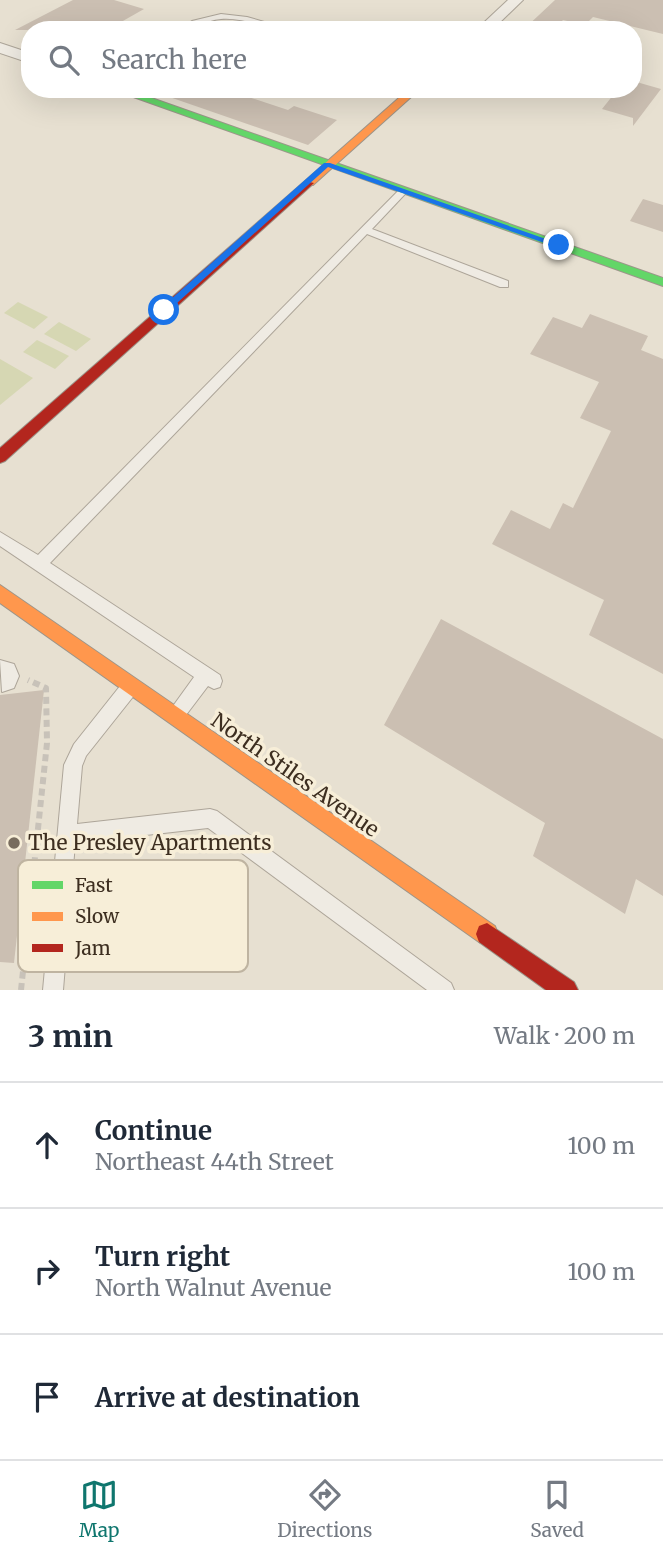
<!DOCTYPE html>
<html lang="en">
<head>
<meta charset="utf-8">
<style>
  :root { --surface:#fff; --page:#f2f2f3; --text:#1f2937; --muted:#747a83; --line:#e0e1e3; --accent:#0f766e }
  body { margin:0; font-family:Merriweather,serif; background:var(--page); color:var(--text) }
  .stop { position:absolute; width:21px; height:21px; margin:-16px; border:5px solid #1a73e8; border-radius:50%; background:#fff }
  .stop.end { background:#1a73e8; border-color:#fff; box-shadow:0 2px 7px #0008 }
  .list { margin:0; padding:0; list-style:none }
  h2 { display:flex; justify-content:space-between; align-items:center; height:91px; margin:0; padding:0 28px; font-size:30px }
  h2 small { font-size:23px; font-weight:400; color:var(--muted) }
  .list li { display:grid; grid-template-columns:46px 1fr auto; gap:21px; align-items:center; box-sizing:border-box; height:126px; padding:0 28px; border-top:2px solid var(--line) }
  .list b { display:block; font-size:26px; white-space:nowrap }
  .list p { margin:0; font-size:23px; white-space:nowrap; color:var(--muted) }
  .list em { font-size:23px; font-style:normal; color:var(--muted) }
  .icon { flex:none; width:38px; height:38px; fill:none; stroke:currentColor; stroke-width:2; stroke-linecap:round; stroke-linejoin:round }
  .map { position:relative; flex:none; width:663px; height:990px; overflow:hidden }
  .search { position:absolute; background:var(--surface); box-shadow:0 7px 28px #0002; left:21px; right:21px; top:21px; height:77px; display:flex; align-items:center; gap:18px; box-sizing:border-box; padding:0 24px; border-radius:28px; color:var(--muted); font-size:26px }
  .sheet { height:469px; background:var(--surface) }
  nav { display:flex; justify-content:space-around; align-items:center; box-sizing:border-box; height:98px; border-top:2px solid var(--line); background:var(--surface); font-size:19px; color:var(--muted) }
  nav a { display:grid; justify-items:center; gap:4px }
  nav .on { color:var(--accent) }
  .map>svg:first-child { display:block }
  .green { fill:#d6d7b3 }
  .building { fill:#cbbfb2 }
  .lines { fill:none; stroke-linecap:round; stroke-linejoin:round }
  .lane-casing { stroke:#ada599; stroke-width:2 }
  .street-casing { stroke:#ada599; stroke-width:2 }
  .fast-casing { stroke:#9c958a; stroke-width:2 }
  .slow-casing { stroke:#9c958a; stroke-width:2 }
  .jam-casing { stroke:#9c958a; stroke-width:2 }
  .path { stroke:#c8c2b9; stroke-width:6; stroke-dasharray:7 4.5; stroke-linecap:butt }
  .lane { fill:#efebe3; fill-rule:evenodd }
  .street { fill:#efebe3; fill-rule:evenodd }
  .fast { fill:#63d668; fill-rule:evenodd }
  .slow { fill:#ff974d; fill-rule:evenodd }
  .jam { fill:#b3261e; fill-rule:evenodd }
  .route { fill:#1a73e8 }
  .poi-dot { fill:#786c5e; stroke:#f7eed8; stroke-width:2.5 }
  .labels { text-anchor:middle; stroke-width:7; stroke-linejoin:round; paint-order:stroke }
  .near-street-label { font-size:21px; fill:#3d2e20; stroke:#f7eed8 }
  .near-poi-label { font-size:21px; fill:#3d2e20; stroke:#f7eed8; text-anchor:start }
  .key { fill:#f7eed8; stroke:#bfb4a1; stroke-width:2 }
  .key-label { font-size:19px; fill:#3d2e20 }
</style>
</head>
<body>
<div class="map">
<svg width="663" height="990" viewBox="0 0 663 990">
  <rect width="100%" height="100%" fill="#e7e0d1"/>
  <!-- green -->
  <g class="green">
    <polygon points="18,302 48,317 34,329 4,313"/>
    <polygon points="59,322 91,339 76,351 44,334"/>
    <polygon points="37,340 69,356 55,369 23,352"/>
    <polygon points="0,359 33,378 0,405"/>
  </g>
  <!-- building -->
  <g class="building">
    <polygon points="73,0 114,0 144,9 107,30 15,30"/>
    <polygon points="555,0 663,0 663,34 593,17 585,25 563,20 553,30 523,30"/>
    <polygon points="633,81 661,89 633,126 633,118 602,109 618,89 633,89"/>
    <polygon points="155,89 224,89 288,110 294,106 337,120 308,145 155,92"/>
    <polygon points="643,199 663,205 663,232 630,221"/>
    <polygon points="590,314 648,336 641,350 663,359 663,674 589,635 604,600 492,544 511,510 550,529 563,503 573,508 611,431 580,418 599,382 530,354 553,317 582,328"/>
    <polygon points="441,619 663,739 663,896 636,879 625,914 533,856 545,823 384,725"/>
    <polygon points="44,690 14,963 0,962 0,695"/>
  </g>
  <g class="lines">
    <defs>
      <g id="lane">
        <path d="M221 14 247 17 292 30C267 30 245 17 221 19 205 20 193 30 178 30L192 21Z"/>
        <polygon points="489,22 515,28 516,30 502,30 486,26 485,24"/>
        <polygon points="403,188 406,189 406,193 372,229 508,281 508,287 500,287 367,234 50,563 220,675 222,681 220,687 214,689 208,686 183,719 177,722 171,719 168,713 194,677 0,546 0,532 38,555 400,189"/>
        <polygon points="130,679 136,681 138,687 136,693 86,756 82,766 77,824 210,809 217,811 451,983 454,990 427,990 208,828 75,843 63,990 43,990 64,765 74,744 124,681"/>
      </g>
      <g id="street">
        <polygon points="508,0 523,0 492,30 476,30"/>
        <polygon points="0,43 30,53 30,63 0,53"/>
        <polygon points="0,660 14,664 19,676 14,688 2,692"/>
      </g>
      <polygon id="fast" points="111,89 126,89 663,278 663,286"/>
      <g id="slow">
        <polygon points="409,89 420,89 313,185 305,185 305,181"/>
        <polygon points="0,585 495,926 498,934 495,942 487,945 479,942 0,603"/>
      </g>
      <g id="jam">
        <polygon points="305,181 314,183 5,461 0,463 0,448"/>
        <polygon points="487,923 574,982 578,990 546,990 479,942 476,934 479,926"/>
      </g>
    </defs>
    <!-- lane casing -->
    <use href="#lane" class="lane-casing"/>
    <!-- street casing -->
    <use href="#street" class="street-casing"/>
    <!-- fast casing -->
    <use href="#fast" class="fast-casing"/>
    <!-- slow casing -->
    <use href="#slow" class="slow-casing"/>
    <!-- jam casing -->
    <use href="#jam" class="jam-casing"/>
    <!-- path -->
    <polyline class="path" points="21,990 47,743 46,688 28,680"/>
    <!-- lane -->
    <use href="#lane" class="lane"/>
    <!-- street -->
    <use href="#street" class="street"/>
    <!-- fast -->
    <use href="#fast" class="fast"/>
    <!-- slow -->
    <use href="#slow" class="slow"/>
    <!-- jam -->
    <use href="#jam" class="jam"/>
  </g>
  <!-- route -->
  <polygon class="route" points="324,163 330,163 563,245 556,247 328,167 167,312 161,312 161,308"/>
  <!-- markers -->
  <circle class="poi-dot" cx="14" cy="843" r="7"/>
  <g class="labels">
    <!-- near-street labels -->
    <g class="near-street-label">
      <text transform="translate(295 775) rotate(35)" y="7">North Stiles Avenue</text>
    </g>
    <!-- near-poi labels -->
    <g class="near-poi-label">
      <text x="28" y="850">The Presley Apartments</text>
    </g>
  </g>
  <!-- legend -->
  <rect x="18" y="860" width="230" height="112" rx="10" class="key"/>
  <rect x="32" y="881" width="31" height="8" fill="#63d668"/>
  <rect x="32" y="912" width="31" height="9" fill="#ff974d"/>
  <rect x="32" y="944" width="31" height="8" fill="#b3261e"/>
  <g class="key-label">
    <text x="75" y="892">Fast</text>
    <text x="75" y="923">Slow</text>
    <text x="75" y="955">Jam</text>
  </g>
</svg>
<div class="stop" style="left:164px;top:310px"></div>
<div class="stop end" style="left:559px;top:245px"></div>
<div class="search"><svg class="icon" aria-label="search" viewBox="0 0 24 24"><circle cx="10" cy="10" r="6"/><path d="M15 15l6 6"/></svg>Search here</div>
</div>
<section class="sheet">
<h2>3 min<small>Walk · 200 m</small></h2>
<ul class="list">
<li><svg class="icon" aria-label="ahead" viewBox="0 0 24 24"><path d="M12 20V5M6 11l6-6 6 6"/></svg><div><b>Continue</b><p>Northeast 44th Street</p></div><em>100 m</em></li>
<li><svg class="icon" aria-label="right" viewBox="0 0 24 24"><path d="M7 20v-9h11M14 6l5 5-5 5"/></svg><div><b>Turn right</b><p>North Walnut Avenue</p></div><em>100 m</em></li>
<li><svg class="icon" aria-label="arrive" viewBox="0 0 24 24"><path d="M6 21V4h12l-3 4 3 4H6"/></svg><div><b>Arrive at destination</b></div></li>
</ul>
</section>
<nav>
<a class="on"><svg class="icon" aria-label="map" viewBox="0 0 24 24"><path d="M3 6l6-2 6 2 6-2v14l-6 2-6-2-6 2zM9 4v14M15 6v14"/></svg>Map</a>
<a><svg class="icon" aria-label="directions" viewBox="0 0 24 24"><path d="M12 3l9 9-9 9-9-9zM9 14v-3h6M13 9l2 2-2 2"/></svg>Directions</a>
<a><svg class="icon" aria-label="saved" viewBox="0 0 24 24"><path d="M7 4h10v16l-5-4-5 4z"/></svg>Saved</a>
</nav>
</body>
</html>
